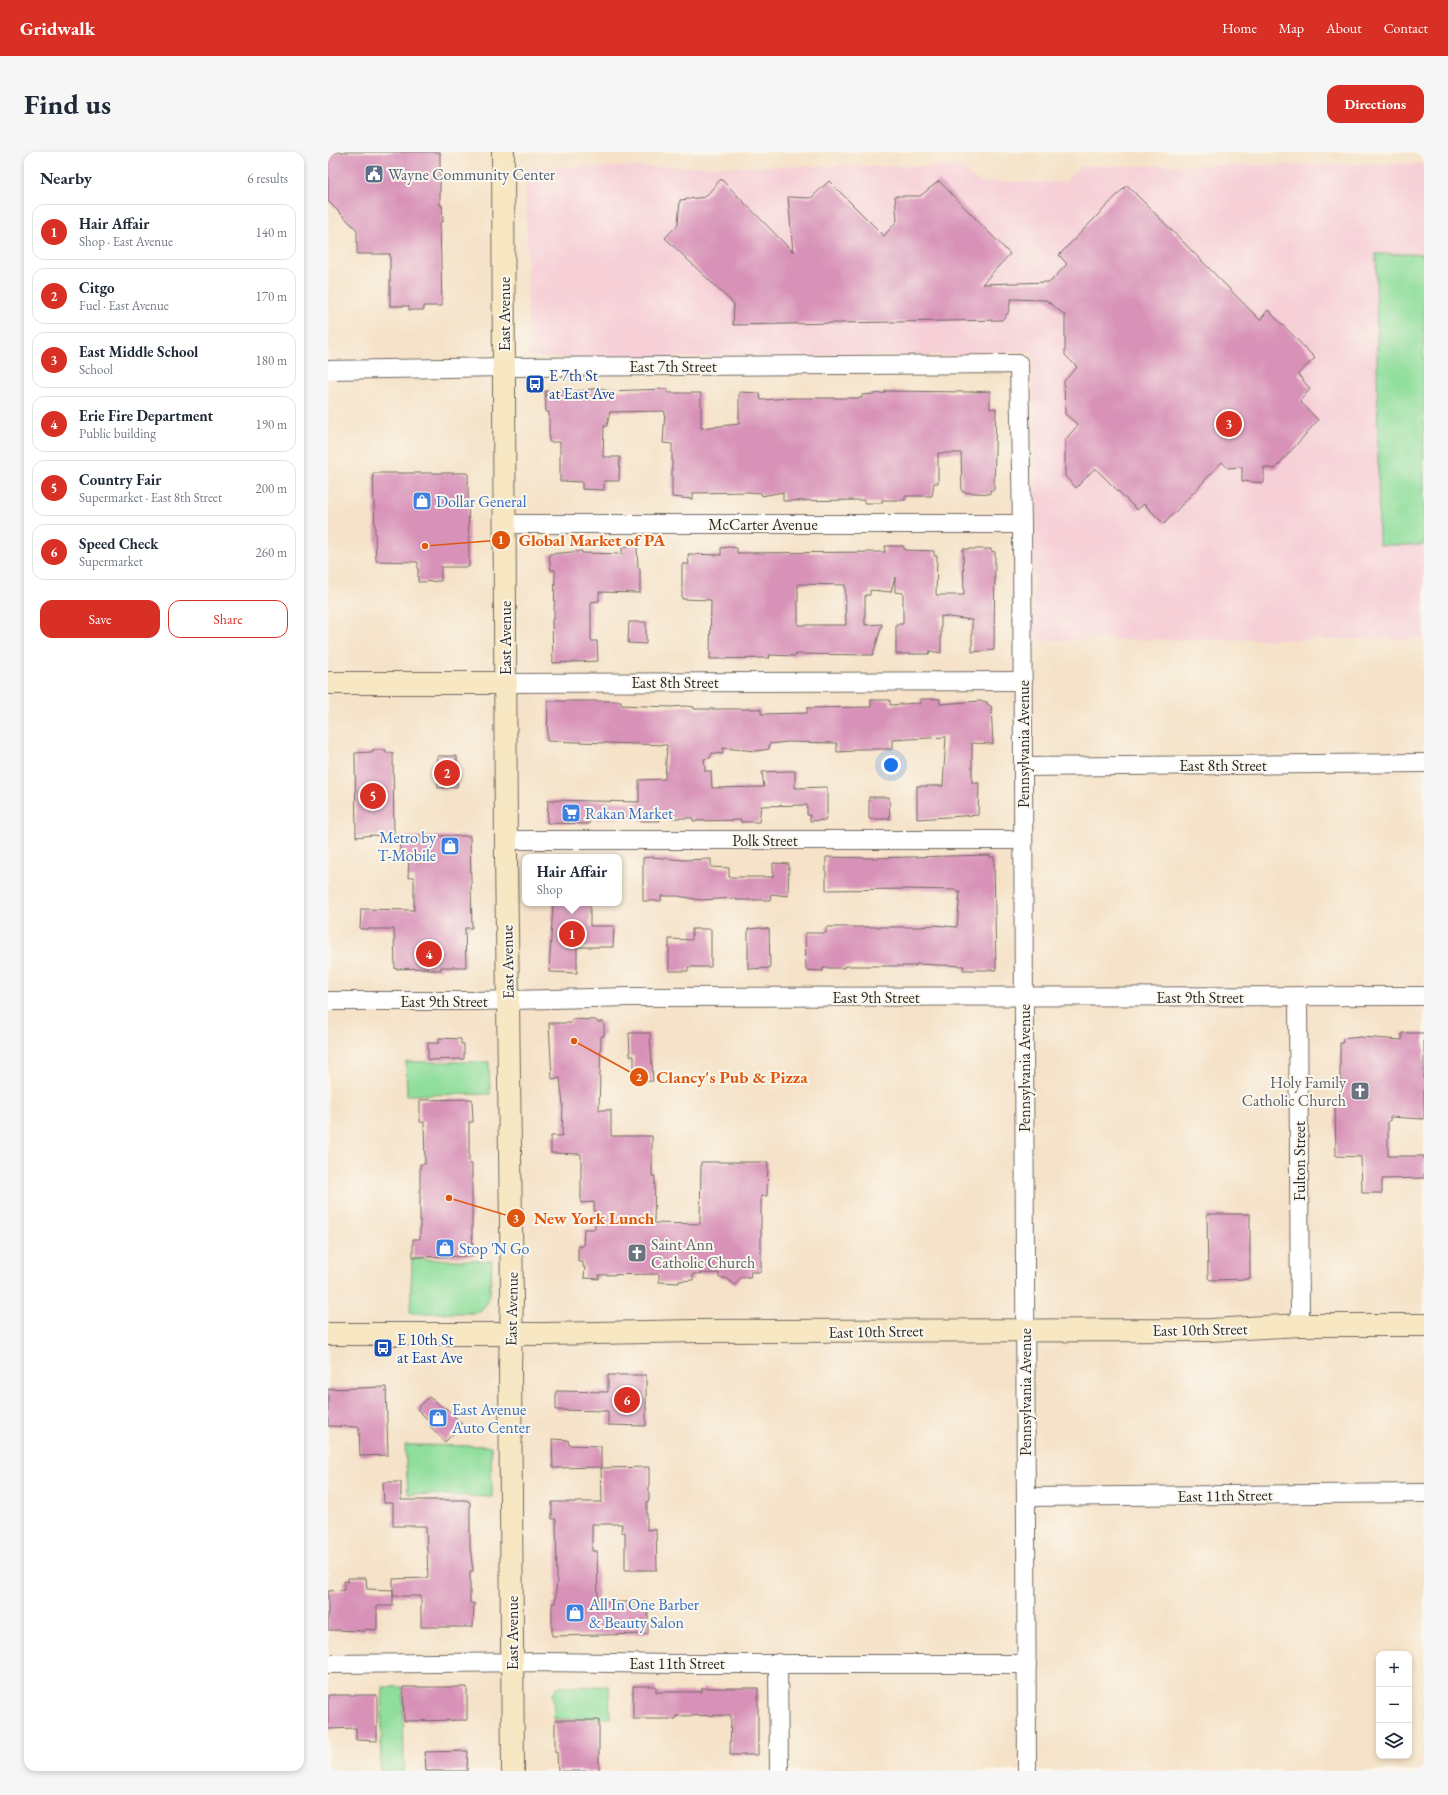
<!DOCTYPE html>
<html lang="en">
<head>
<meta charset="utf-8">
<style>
  :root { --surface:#fff; --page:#f6f6f7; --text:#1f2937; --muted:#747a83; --line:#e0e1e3; --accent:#d93025 }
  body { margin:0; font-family:"EB Garamond",serif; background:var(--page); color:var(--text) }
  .controls { position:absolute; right:12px; bottom:12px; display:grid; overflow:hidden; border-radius:8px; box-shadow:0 2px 6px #0003 }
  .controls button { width:36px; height:36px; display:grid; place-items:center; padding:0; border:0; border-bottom:1px solid var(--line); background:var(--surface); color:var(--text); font:20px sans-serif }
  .you { position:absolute; left:563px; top:613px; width:14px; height:14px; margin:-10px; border:3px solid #fff; border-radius:50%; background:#1a73e8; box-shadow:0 0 0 6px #1a73e833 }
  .badge { display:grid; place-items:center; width:26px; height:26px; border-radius:50%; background:var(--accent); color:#fff; font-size:13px; font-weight:700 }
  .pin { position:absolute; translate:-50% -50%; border:2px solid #fff; box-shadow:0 1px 4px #0006 }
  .popup { position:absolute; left:194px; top:702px; width:100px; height:52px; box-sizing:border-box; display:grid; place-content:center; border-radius:8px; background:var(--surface); filter:drop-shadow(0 1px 3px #0005); font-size:13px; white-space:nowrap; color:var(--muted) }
  .popup b { font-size:15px; color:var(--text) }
  .popup::after { content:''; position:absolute; left:50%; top:100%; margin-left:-8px; border:8px solid transparent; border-top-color:var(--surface) }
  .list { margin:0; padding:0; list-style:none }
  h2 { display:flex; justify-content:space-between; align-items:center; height:52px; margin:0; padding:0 16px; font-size:17px }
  h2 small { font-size:13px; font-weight:400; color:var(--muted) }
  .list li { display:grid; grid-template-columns:26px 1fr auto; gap:12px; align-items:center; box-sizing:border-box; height:56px; margin:0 8px 8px; padding:0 8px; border:1px solid var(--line); border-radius:12px }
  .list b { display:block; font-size:15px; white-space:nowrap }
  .list p { margin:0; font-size:13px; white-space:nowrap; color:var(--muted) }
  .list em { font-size:13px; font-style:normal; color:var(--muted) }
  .actions { display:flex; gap:8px; padding:12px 16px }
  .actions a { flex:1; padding:9px 0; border:1px solid var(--accent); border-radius:12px; text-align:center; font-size:14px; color:var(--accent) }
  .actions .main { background:var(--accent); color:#fff }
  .icon { flex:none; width:22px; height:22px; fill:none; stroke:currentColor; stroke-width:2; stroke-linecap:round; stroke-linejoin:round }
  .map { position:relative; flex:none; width:1096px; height:1619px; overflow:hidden; border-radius:12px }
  header { display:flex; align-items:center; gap:24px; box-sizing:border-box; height:56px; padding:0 20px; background:var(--accent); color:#fff }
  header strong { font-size:19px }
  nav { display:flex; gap:22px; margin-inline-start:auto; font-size:14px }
  .intro { display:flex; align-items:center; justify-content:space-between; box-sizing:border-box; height:96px; padding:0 24px }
  h1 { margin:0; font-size:28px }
  .button { padding:10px 18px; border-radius:12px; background:var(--accent); color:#fff; font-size:14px; font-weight:700 }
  main { display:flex; gap:24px; padding:0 24px }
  aside { flex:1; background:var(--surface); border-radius:12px; box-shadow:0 2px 6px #0003 }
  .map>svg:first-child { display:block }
  .built { fill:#f6cfd7 }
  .green { fill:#90de9c; stroke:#5e8464 }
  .building { fill:#d892b8; fill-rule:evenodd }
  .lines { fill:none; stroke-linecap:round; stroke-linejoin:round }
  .street-casing { stroke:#726b62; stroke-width:20 }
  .secondary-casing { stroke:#726b62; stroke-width:24 }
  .street { stroke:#fff; stroke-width:18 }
  .secondary { stroke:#f7e8c3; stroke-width:22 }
  .labels { text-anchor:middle; stroke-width:4; stroke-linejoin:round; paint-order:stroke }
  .service-label { font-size:16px; fill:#4e5e75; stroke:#fbf7ec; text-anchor:start }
  .street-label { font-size:16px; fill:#2b2b2b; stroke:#fbf7ec }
  .transit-label { font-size:16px; fill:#164399; stroke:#fbf7ec; text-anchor:start }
  .shop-label { font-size:16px; fill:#366cbe; stroke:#fbf7ec; text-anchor:start }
  .worship-label { font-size:16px; fill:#5b616d; stroke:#fbf7ec; text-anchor:end }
  .leader { fill:none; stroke:#df570e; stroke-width:1.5 }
  .callout-dot { fill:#df570e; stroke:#fbf7ec; stroke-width:1.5 }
  .mark-label { font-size:12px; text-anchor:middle; font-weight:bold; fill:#fff }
  .callout-label { font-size:17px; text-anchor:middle; font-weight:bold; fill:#df570e; stroke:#fbf7ec; stroke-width:4; stroke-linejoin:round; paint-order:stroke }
</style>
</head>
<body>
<header>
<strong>Gridwalk</strong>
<nav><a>Home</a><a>Map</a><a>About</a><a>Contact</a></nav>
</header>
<div class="intro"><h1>Find us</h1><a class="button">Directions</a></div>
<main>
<aside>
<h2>Nearby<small>6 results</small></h2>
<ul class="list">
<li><span class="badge">1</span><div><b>Hair Affair</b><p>Shop · East Avenue</p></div><em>140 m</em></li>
<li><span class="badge">2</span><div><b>Citgo</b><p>Fuel · East Avenue</p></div><em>170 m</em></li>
<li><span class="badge">3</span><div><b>East Middle School</b><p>School</p></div><em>180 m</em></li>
<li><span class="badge">4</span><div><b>Erie Fire Department</b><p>Public building</p></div><em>190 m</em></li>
<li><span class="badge">5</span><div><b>Country Fair</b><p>Supermarket · East 8th Street</p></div><em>200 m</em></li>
<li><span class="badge">6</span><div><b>Speed Check</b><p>Supermarket</p></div><em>260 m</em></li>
</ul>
<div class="actions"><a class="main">Save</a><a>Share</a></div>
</aside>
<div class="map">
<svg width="1096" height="1619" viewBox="0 0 1096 1619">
  <rect width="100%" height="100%" fill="#fbf7ec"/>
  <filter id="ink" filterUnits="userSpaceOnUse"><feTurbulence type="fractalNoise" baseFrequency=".025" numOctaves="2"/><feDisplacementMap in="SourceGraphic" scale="8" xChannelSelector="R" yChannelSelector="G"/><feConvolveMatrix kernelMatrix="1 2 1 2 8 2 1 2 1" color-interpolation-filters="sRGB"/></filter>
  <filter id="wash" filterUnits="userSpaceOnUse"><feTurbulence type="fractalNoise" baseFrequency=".012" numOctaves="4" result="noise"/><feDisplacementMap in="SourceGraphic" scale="16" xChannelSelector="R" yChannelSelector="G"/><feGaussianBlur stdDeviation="0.9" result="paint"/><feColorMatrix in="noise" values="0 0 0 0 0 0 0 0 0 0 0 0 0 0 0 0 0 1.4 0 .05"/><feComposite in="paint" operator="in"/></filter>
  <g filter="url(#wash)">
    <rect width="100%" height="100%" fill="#f5e2c8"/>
    <!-- built -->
    <polygon class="built" points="1096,12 1096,487 705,488 707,338 704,200 682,199 675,203 240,206 204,205 200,202 198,28 201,17 210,15 626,14 632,14 650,30 737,30 753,14"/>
    <!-- green -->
    <g class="green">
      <polygon points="1048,102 1096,102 1096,393 1051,393"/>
      <polygon points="78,910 161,910 162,942 79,943"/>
      <polygon points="84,1107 164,1109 162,1142 159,1151 153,1158 147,1161 82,1161"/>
      <polygon points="77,1293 163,1294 164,1345 80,1342"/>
      <polygon points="281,1534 282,1566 226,1567 225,1541 229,1535"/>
      <polygon points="55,1535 75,1535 76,1619 52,1619"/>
    </g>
    <g id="blocks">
      <!-- building -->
      <g class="building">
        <polygon points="0,0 112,0 112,53 114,53 115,70 112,70 114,154 96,154 96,158 81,158 81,154 62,154 62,102 29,102 29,78 0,49"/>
        <polygon points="393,27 465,100 460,45 483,46 501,29 556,84 569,69 567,44 592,44 611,29 682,102 654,132 722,130 739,112 731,103 799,33 932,168 940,158 987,206 970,222 982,237 972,249 990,268 947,317 936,315 936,331 914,329 914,315 900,316 894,310 836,372 816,352 809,358 767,316 748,336 737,324 737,288 750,273 737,262 736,229 749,215 737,203 737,163 718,148 683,147 680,161 674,168 405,173 406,152 337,86 350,72 352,48 377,45"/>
        <polygon points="270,236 277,237 277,239 340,237 340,241 373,241 373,276 411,272 411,240 432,241 433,248 463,246 534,246 534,243 557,241 557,239 642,240 662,239 662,257 668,256 666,338 662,338 662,342 634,340 633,301 610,301 610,331 606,331 604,344 577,344 577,348 554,348 554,351 536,351 536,348 455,349 455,340 434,344 433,341 419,340 365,341 365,347 344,345 344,292 335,291 337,259 282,260 279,274 276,274 275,305 292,305 291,329 276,329 276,338 254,337 254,330 232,329 232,290 221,290 221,260 218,260 217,239 251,239"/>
        <polygon points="45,321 140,321 141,415 113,415 113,429 90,430 90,410 48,409"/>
        <polygon points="302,394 309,395 310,416 312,416 312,441 271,440 271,449 263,450 263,489 269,489 270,509 225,511 224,467 226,467 227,418 223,418 221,402 254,399 254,401 294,402 294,395"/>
        <path d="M557 394H575L577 398 606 399V404H609L608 443H636L635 397H663V399L667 400 666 498 644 500V468L613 464V501L602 499 601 502H568V472H575V441L567 440V425L563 440 542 438V443H537V473L554 472 545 503 468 502V504L441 503 442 506 382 507 383 448 354 447V412H361L360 402 393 403V396L401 395 409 396V401L557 400ZM470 432 517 433 518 473H470Z"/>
        <polygon points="301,470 318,470 318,492 300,491"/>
        <polygon points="592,547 612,547 612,552 652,549 659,550 660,553 663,554 665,592 644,591 644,631 651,631 650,663 589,667 589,634 615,634 618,585 564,588 564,597 526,597 526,599 509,600 509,591 459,590 441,592 441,597 428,599 395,596 395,602 384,601 382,606 376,607 377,619 383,619 384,636 436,635 434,620 458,619 467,619 467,636 499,635 499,663 497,668 482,669 482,663 479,663 479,653 433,654 431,670 413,670 413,668 365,669 365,666 332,666 332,669 312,669 312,665 261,668 261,672 219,671 220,648 311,650 311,628 337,627 339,593 219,589 220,549 293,549 293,553 343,555 358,554 366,555 366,557 433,557 433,562 479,561 479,556 543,555 543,548 562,548 562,553 588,551 592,552"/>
        <polygon points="44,598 58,598 58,601 65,601 66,686 45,683 28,685 27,601 44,600"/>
        <polygon points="109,604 129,604 129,635 110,636"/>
        <polygon points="541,645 561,645 562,667 541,667"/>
        <polygon points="102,684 142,684 144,776 137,776 138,815 113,815 113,818 100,818 100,816 67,817 66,777 32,777 33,757 86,758 86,725 80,726 81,706 72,706 72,685"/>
        <polygon points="662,703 662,705 666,705 668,818 635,818 636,814 588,812 588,814 516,814 516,816 495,816 495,819 478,818 477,781 498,781 498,775 593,775 605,773 629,775 632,740 629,740 629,738 578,737 498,738 498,705 544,706"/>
        <polygon points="324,705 355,708 383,707 383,715 401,716 401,725 445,725 445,711 461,712 460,744 443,742 442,748 408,748 408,746 373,748 350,744 333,744 333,749 315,749 315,706"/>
        <polygon points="225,751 262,751 262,774 286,774 285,795 249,795 249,821 221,820"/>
        <polygon points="431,776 441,777 442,816 420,817 420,777"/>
        <polygon points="364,777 383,777 383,815 360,815 360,819 341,819 341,787 364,788"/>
        <polygon points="244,867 268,868 269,870 276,870 276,884 273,884 271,958 283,958 283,984 324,984 324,1024 327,1024 326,1071 372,1072 373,1010 440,1010 439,1044 433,1044 433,1120 422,1120 423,1125 413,1125 407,1133 398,1126 391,1126 391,1121 365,1122 365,1128 351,1129 351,1131 331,1130 331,1122 271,1123 271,1127 256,1126 257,1115 255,1115 255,1110 250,1110 250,1094 255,1094 256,1077 267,1077 266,1050 253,1051 253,1002 223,1001 223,984 234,984 235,953 232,926 224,927 221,871 243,871"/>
        <polygon points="301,881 322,881 325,929 306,930 306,904 302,904"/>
        <polygon points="1074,881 1096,881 1096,967 1062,965 1062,969 1060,969 1060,1004 1096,1004 1096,1026 1054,1027 1054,1041 1034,1041 1033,1005 1008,1004 1007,953 1012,953 1012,891 1015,891 1014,887 1032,885 1074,888"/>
        <polygon points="111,886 133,887 133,892 136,892 136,907 100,908 100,891 111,891"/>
        <polygon points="144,947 145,970 141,970 141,1012 144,1012 144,1084 146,1104 85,1105 85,1087 92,1087 92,1012 97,1012 96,970 92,970 92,948"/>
        <polygon points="879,1062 922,1062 922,1126 920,1126 920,1127 882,1128 880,1126"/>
        <polygon points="280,1223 318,1223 318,1274 280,1273 280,1259 228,1258 228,1239 280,1240"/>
        <polygon points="58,1235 60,1303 32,1304 31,1275 0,1274 0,1237"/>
        <polygon points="101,1245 117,1257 118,1256 134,1272 117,1290 102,1274 104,1272 89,1257"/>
        <polygon points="224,1287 240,1288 241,1293 273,1294 273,1315 225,1316"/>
        <polygon points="321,1315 321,1349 319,1349 319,1378 328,1377 329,1418 297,1418 297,1380 293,1380 294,1372 264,1372 264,1399 269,1399 270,1450 320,1450 320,1482 224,1484 224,1451 227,1451 229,1428 228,1367 224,1367 224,1350 274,1350 273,1316"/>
        <polygon points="55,1330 73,1330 73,1348 137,1348 142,1350 142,1395 145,1419 142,1419 142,1451 146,1451 145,1475 93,1475 93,1444 65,1444 65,1427 100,1426 98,1374 65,1374 65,1351 56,1351"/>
        <polygon points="20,1426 38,1426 39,1437 65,1438 65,1454 49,1454 49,1478 37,1477 37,1479 0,1478 0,1439 16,1438 16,1429 20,1430"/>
        <polygon points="305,1534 328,1534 328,1540 374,1540 374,1536 430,1536 430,1603 402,1603 403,1563 348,1564 348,1567 305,1567"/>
        <polygon points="75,1535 139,1535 139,1568 76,1569"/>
        <polygon points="0,1543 49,1543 49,1589 28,1588 28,1576 0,1577"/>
        <polygon points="227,1568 271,1568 271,1619 230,1619 229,1600 227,1600"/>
        <polygon points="140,1599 139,1619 98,1619 97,1600"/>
      </g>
    </g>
  </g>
  <g filter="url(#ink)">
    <use href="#blocks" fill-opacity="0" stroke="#726b62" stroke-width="1"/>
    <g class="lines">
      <defs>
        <g id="street">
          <polyline points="0,218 176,215 691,212 694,372 699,1619"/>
          <polyline points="176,372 694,372"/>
          <polyline points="178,531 695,529"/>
          <polyline points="695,615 1096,611"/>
          <polyline points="178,688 695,688"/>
          <polyline points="970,844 972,1173"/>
          <polyline points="0,849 147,849 301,845 1096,844"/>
          <polyline points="698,1345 1096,1341"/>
          <polyline points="450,1511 451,1619"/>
          <polyline points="0,1512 219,1510 345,1512 699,1512"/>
        </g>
        <g id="secondary">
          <polyline points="175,0 178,705 184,1146 182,1215 185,1619"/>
          <polyline points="0,531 178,531"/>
          <polyline points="0,1182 218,1182 368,1179 883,1178 972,1173 1096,1173"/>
        </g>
      </defs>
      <!-- street casing -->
      <use href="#street" class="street-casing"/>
      <!-- secondary casing -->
      <use href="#secondary" class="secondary-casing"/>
      <!-- street -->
      <use href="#street" class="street"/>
      <!-- secondary -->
      <use href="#secondary" class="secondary"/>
    </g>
  </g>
  <!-- icons -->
  <defs>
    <symbol id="civic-square" viewBox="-11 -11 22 22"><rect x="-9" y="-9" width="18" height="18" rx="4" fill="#5c6f8a" stroke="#fbf7ec"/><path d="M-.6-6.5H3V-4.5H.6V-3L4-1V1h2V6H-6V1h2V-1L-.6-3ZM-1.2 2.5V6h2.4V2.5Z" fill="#fff"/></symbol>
    <symbol id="bus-square" viewBox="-11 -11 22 22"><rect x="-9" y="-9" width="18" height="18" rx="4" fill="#1a4fb4" stroke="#fbf7ec"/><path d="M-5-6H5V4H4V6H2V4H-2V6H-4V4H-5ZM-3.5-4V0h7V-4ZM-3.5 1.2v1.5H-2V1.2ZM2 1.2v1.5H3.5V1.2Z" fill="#fff"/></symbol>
    <symbol id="shop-square" viewBox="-11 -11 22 22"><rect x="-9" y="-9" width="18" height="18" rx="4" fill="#3f7fe0" stroke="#fbf7ec"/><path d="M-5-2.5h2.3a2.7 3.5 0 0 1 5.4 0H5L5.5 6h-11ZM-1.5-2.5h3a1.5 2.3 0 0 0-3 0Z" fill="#fff"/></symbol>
    <symbol id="supermarket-square" viewBox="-11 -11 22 22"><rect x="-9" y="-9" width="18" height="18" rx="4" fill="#3f7fe0" stroke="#fbf7ec"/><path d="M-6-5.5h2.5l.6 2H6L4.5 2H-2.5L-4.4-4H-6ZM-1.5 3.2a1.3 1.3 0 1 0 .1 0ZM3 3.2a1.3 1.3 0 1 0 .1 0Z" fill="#fff"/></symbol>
    <symbol id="church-square" viewBox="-11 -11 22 22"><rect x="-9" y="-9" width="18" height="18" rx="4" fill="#6b7280" stroke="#fbf7ec"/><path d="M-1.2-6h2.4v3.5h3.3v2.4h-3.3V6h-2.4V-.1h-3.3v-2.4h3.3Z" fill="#fff"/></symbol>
  </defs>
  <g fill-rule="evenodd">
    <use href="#civic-square" x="35" y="11" width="22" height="22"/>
    <use href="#bus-square" x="196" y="221" width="22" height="22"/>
    <use href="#shop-square" x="83" y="338" width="22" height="22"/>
    <use href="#supermarket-square" x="232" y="650" width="22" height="22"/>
    <use href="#shop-square" x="111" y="683" width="22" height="22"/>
    <use href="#church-square" x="1021" y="928" width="22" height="22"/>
    <use href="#shop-square" x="106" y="1085" width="22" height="22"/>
    <use href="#church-square" x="298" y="1090" width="22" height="22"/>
    <use href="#bus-square" x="44" y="1185" width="22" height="22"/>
    <use href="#shop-square" x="99" y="1255" width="22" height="22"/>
    <use href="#shop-square" x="236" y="1450" width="22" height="22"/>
  </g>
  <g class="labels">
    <!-- service labels -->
    <g class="service-label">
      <text x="60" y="28">Wayne Community Center</text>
    </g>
    <!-- street labels -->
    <g class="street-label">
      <text transform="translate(176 162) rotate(-90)" y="6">East Avenue</text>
      <text x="345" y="220">East 7th Street</text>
      <text x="435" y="378">McCarter Avenue</text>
      <text transform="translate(177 486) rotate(-90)" y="6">East Avenue</text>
      <text x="347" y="536">East 8th Street</text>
      <text transform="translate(695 592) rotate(-90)" y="6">Pennsylvania Avenue</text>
      <text x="895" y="619">East 8th Street</text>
      <text x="437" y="694">Polk Street</text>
      <text transform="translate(179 810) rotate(-91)" y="6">East Avenue</text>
      <text x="548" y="851">East 9th Street</text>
      <text x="872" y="851">East 9th Street</text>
      <text x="116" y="855">East 9th Street</text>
      <text transform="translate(696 916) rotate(-90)" y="6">Pennsylvania Avenue</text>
      <text transform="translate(971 1009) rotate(-90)" y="6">Fulton Street</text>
      <text transform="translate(183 1157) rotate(-89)" y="6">East Avenue</text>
      <text transform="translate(872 1177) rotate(-1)" y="6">East 10th Street</text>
      <text transform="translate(548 1179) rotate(-1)" y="6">East 10th Street</text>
      <text transform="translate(697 1240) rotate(-90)" y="6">Pennsylvania Avenue</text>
      <text transform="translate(897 1343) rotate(-1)" y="6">East 11th Street</text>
      <text transform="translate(184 1481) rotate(-90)" y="6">East Avenue</text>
      <text x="349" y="1517">East 11th Street</text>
    </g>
    <!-- transit labels -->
    <g class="transit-label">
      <text x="221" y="229">E 7th St<tspan x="221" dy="18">at East Ave</tspan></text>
      <text x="69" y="1193">E 10th St<tspan x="69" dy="18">at East Ave</tspan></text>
    </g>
    <!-- shop labels -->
    <g class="shop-label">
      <text x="108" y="355">Dollar General</text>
      <text x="257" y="667">Rakan Market</text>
      <text x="108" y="691" text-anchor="end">Metro by<tspan x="108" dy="18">T-Mobile</tspan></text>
      <text x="131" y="1102">Stop 'N Go</text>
      <text x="124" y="1263">East Avenue<tspan x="124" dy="18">Auto Center</tspan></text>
      <text x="261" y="1458">All In One Barber<tspan x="261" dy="18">&amp; Beauty Salon</tspan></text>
    </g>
    <!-- worship labels -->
    <g class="worship-label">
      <text x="1018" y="936">Holy Family<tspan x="1018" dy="18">Catholic Church</tspan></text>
      <text x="323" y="1098" text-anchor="start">Saint Ann<tspan x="323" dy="18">Catholic Church</tspan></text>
    </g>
  </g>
  <!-- callouts -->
  <path class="leader" d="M97 394L173 388M246 889L311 925M121 1046L188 1066"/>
  <g class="callout-dot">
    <circle cx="97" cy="394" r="4"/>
    <circle cx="246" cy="889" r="4"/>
    <circle cx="121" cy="1046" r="4"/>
    <circle cx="173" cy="388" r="10"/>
    <circle cx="311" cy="925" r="10"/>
    <circle cx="188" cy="1066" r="10"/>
  </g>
  <g class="mark-label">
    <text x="173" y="392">1</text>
    <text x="311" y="929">2</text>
    <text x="188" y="1070">3</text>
  </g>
  <g class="callout-label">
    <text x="264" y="394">Global Market of PA</text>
    <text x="404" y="931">Clancy's Pub &amp; Pizza</text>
    <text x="266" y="1072">New York Lunch</text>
  </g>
</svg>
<div class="controls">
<button>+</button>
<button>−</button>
<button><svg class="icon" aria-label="layers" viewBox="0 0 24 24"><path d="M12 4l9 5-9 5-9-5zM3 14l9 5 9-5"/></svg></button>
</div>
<div class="you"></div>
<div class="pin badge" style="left:244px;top:782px">1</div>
<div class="popup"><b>Hair Affair</b>Shop</div>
<div class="pin badge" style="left:119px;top:621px">2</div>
<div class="pin badge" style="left:901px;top:272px">3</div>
<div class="pin badge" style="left:101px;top:802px">4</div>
<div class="pin badge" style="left:45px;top:644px">5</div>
<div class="pin badge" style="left:299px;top:1248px">6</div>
</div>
</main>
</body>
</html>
